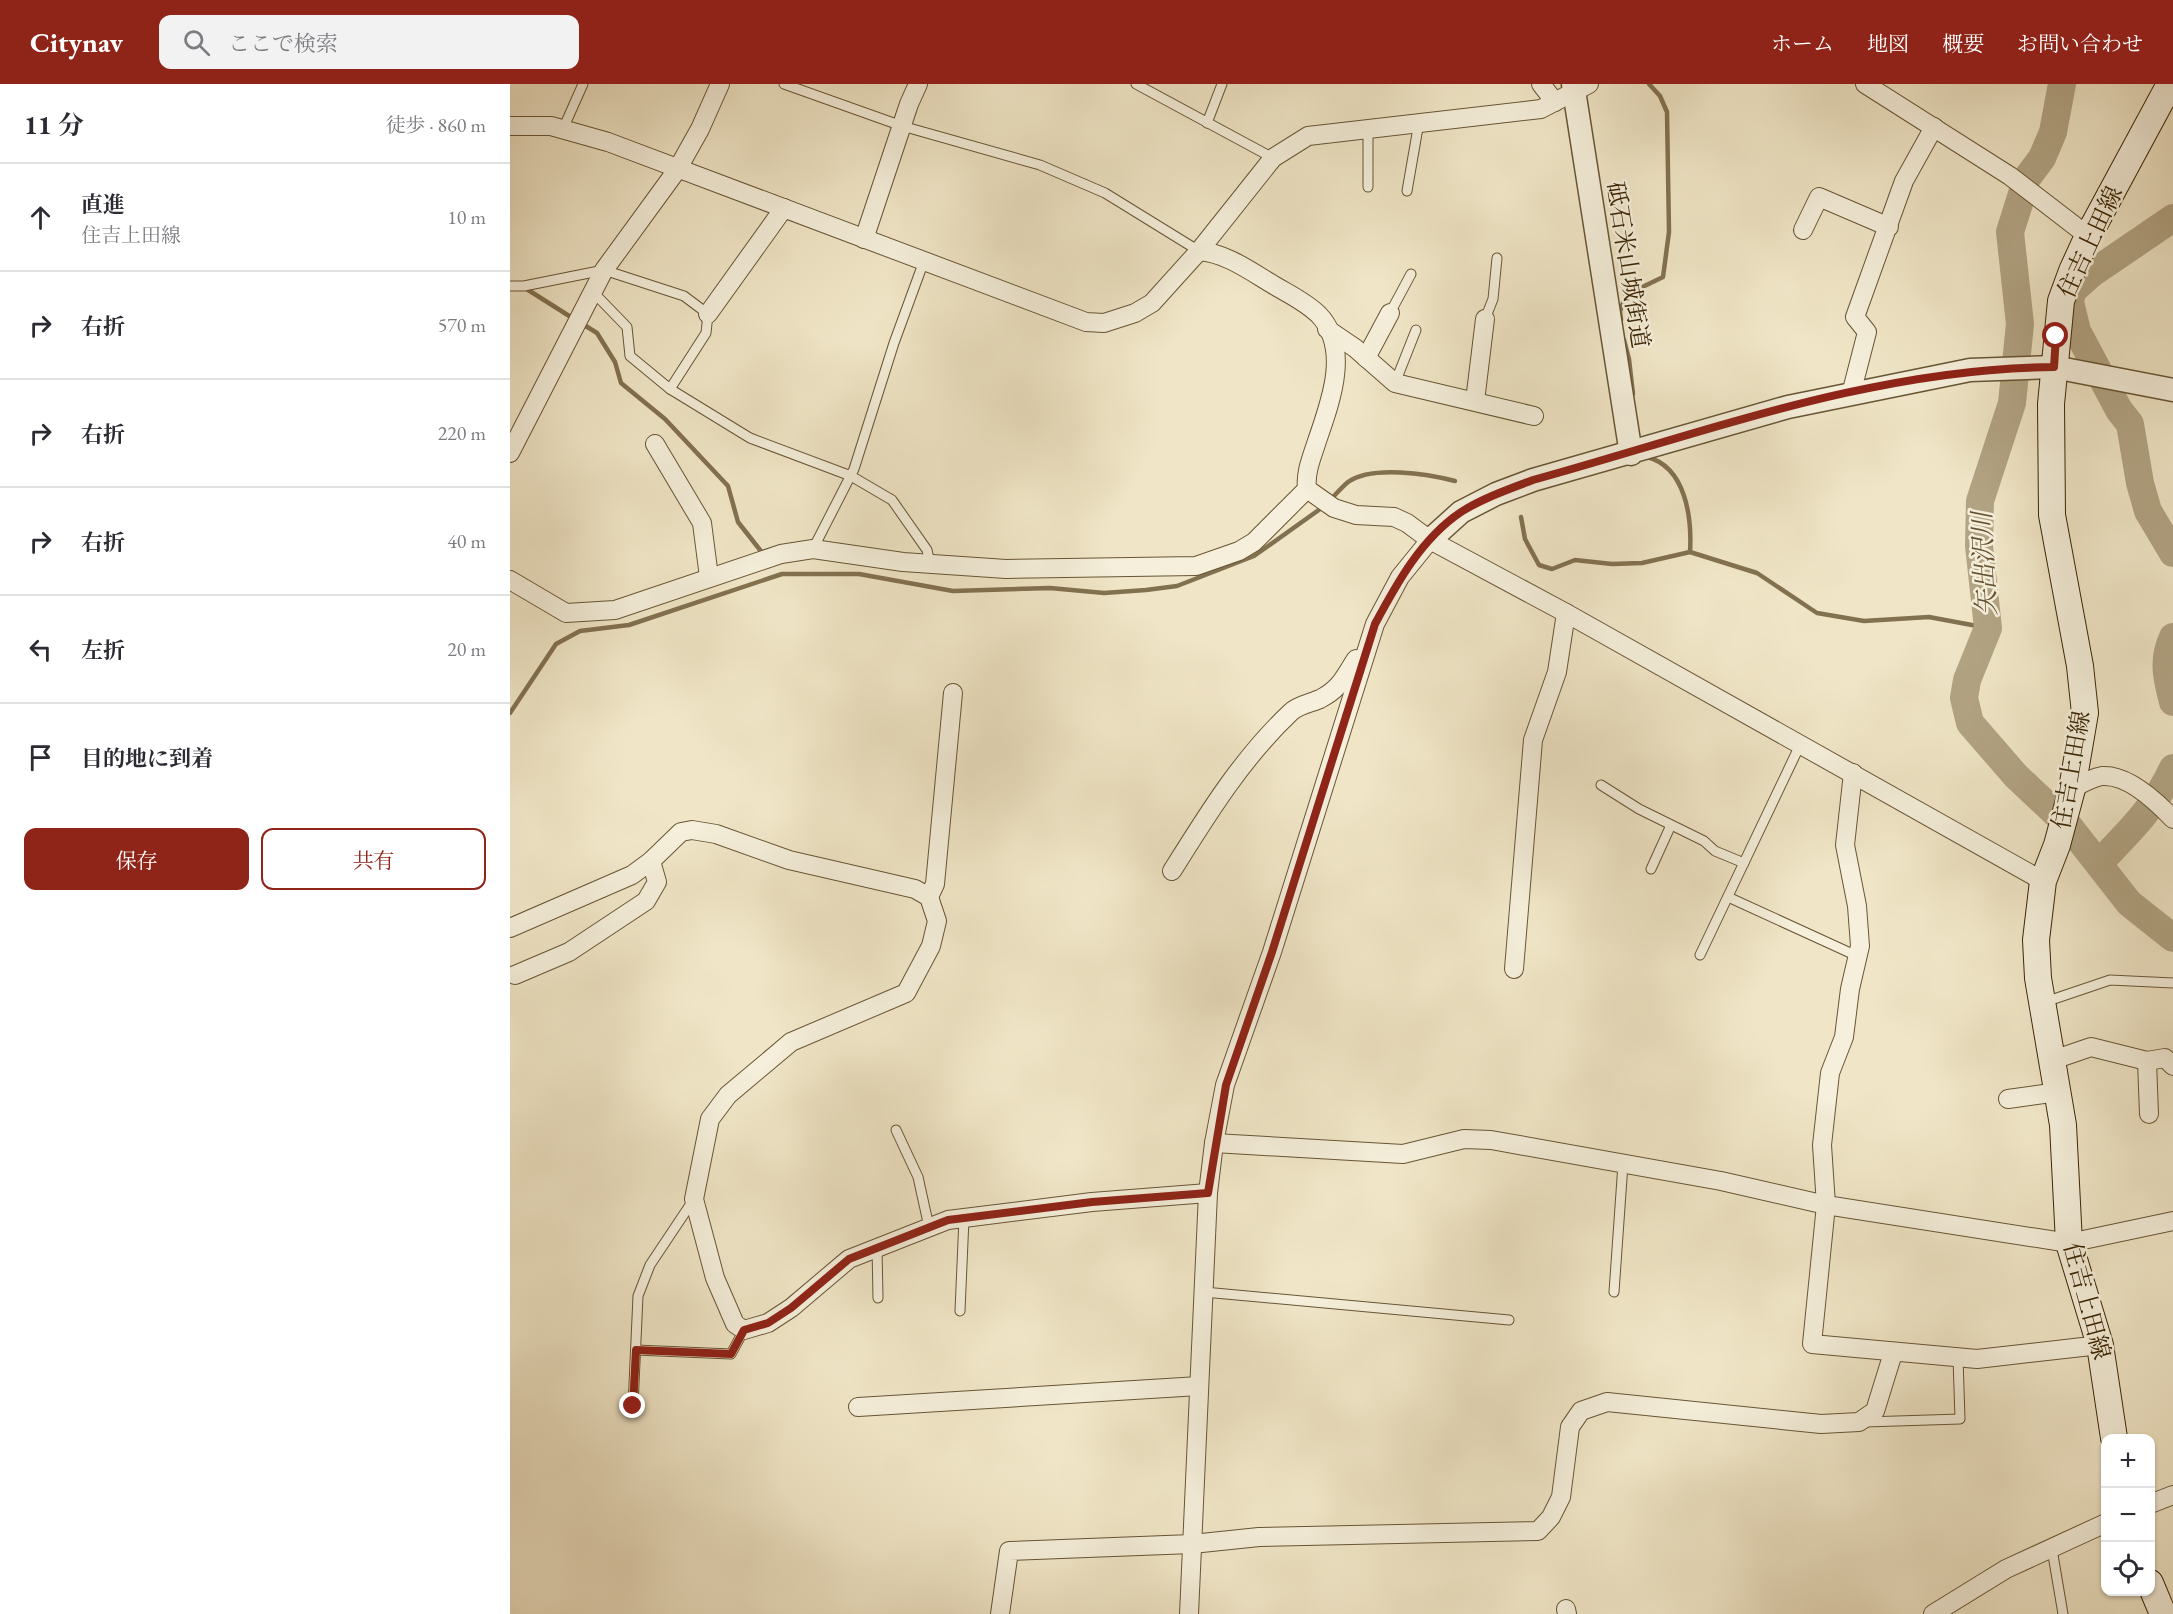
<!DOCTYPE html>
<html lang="ja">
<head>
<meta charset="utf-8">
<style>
  :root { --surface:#fff; --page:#f2f2f3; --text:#2b2b33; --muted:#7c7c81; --line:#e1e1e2; --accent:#8f2418 }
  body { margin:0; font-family:"EB Garamond","Noto Serif JP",serif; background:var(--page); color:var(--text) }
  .controls { position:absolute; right:18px; bottom:18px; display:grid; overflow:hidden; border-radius:12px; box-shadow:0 2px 4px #0004 }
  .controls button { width:54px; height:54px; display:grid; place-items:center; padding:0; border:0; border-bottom:2px solid var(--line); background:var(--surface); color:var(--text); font:30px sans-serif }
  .stop { position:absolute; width:18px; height:18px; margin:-14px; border:4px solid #8f2418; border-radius:50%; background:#fff }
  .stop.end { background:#8f2418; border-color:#fff; box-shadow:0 2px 6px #0008 }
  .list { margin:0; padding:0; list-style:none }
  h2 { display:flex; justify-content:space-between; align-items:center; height:78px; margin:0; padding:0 24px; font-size:26px }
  h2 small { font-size:20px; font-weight:400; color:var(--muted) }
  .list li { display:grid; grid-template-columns:39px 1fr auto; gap:18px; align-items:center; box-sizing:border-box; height:108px; padding:0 24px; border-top:2px solid var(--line) }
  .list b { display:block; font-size:22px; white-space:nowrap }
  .list p { margin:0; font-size:20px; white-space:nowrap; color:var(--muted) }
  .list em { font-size:20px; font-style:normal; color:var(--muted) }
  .actions { display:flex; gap:12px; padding:18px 24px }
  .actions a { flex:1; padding:14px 0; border:2px solid var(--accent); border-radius:12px; text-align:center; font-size:21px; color:var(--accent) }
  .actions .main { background:var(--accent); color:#fff }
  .icon { flex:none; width:33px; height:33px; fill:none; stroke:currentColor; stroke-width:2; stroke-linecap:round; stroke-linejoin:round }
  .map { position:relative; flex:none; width:1663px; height:1530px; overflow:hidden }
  header { display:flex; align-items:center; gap:36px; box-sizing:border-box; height:84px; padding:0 30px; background:var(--accent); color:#fff }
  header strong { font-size:28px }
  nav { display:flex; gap:33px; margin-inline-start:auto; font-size:21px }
  .search { width:420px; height:54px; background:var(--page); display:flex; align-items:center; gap:15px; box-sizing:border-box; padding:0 21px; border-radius:12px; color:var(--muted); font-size:22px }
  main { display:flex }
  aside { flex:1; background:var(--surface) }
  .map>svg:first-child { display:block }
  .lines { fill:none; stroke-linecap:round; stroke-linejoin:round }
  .stream { stroke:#827150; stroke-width:4.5 }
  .river { stroke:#b2a484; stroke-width:28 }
  .service-casing { stroke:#685534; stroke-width:11 }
  .minor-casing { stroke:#685534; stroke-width:20 }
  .tertiary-casing { stroke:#685534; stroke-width:25 }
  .secondary-casing { stroke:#3b2503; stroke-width:28 }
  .service { stroke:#f5efdb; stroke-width:9 }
  .minor { stroke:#f5efdb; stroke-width:18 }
  .tertiary { stroke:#f5efdb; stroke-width:22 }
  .secondary { stroke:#f5efdb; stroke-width:26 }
  .route { stroke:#8f2418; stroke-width:8 }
  .labels { text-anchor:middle; stroke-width:5; stroke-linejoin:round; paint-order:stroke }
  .street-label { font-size:24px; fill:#3b2503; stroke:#f5efdb }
  .water-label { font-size:26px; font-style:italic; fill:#655130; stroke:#f5efdb }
</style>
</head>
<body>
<header>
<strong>Citynav</strong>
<div class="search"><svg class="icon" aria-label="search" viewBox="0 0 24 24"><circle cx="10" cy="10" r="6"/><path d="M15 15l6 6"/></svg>ここで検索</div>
<nav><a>ホーム</a><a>地図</a><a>概要</a><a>お問い合わせ</a></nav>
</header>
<main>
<aside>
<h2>11 分<small>徒歩 · 860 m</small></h2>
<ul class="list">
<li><svg class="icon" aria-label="ahead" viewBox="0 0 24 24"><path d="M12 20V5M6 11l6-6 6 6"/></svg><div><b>直進</b><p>住吉上田線</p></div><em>10 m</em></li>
<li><svg class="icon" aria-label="right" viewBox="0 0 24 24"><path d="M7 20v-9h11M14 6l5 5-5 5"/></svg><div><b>右折</b></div><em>570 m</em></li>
<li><svg class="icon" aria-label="right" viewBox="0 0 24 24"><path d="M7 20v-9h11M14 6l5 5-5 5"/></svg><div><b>右折</b></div><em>220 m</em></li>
<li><svg class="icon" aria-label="right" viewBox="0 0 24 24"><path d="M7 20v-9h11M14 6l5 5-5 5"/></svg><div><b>右折</b></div><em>40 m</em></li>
<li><svg class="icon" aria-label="left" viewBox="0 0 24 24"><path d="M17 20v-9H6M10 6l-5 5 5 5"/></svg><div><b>左折</b></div><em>20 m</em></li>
<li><svg class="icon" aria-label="arrive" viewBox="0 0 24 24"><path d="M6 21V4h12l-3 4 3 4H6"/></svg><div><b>目的地に到着</b></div></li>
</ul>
<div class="actions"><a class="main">保存</a><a>共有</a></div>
</aside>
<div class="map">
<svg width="1663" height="1530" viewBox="0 0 1663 1530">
  <rect width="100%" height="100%" fill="#f0e6c7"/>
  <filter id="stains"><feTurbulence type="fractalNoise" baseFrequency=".00333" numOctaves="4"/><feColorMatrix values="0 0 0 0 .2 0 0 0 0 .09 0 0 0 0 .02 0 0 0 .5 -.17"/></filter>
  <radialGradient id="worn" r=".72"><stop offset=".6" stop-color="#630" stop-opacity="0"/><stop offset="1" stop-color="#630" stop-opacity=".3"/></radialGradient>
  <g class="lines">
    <!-- stream -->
    <g class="stream">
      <polyline points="15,204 64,235"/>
      <polyline points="1111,236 1110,227 1116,211 1153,193 1159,148 1157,28 1150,12 1139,0"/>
      <polyline points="71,239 87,249 105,278 111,299 155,335 218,402 228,438 254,471"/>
      <polyline points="1114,256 1119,275 1123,310"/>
      <path d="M1137 373C1176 383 1182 434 1180 468"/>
      <path d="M821 415C826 410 832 403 838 398 862 381 918 390 945 397"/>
      <polyline points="1011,433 1015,455 1029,481 1042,485 1065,476 1102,480 1132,479 1180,468 1247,489 1307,529 1354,537 1419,533 1478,544"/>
      <polyline points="0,629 46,560 70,547 119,541 272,490 349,490 443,507 540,504 594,509 636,506 667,502 744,472 813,423"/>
    </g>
    <!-- river -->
    <g class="river">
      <polyline points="1552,0 1543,48 1532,74 1517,94 1500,148 1510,240 1502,319 1470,417 1469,462 1478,544 1457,596 1454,614 1460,639 1506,692 1558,741 1619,819 1663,854"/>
      <polyline points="1663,134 1581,190 1562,207 1560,218 1567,247 1609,326 1620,340 1630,399 1638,427 1663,469"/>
      <path d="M1663 553C1652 576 1657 595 1663 618"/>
      <path d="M1590 778C1618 749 1646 722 1663 684"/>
    </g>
    <defs>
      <g id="service">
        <polyline points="274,0 392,42 530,81 595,109 689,167"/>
        <polyline points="626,0 763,74"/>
        <polyline points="697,39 712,0"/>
        <polyline points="858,43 858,103"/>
        <polyline points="53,45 73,0"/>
        <polyline points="897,107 909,38"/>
        <polyline points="0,202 14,202 94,186 174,212 198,230 196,249 160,305 120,272 117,243 83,208"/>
        <polyline points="880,229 901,190"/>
        <polyline points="975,235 983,215 987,174"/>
        <polyline points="885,299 906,246"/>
        <polyline points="160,305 240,354 341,392 382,416 417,466 420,480"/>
        <polyline points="303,465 344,385 384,259 414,177"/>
        <polyline points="1091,701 1129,725 1194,757 1205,767 1234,779"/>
        <polyline points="1141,785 1161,741"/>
        <polyline points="1218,813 1347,872"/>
        <polyline points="1190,871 1290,661"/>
        <polyline points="1535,918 1600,896 1663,899"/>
        <polyline points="386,1046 408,1093 419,1143"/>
        <polyline points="367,1163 368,1214"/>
        <polyline points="694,1208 999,1236"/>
        <polyline points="1104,1208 1113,1080"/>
        <polyline points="450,1227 454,1134"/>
        <polyline points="126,1266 221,1270 234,1246"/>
        <polyline points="123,1322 128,1212 140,1181 184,1115"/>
        <polyline points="1355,1338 1450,1335 1448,1274"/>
        <polyline points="1542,1465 1553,1530"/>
      </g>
      <g id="minor">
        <polyline points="1031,0 1045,18"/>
        <polyline points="1355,0 1500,92 1578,152"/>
        <polyline points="0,42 41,42 98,58 576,238 594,239 625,229 642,219 689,167 763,74 798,52 1031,25 1079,0"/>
        <polyline points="1293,146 1309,113 1379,143"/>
        <polyline points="354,155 399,20 408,0"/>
        <path d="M689 167C717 169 743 189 767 203 781 211 797 219 809 231 841 265 820 319 807 357 802 373 795 388 797 405L824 424 846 431 884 433 897 439 920 456 1056 529 1533 797"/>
        <polyline points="198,230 274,124"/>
        <polyline points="817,245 845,264 885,299 1024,332"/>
        <polyline points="856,274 880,229"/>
        <polyline points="1341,310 1357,248 1345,233 1394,97 1424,43"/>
        <polyline points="965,317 975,235"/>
        <polyline points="145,360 192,439 199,493"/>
        <polyline points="0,369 94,186 167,86 190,45 210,0"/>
        <polyline points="0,496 56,529 105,526 271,470 303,465 393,478 496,485 686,482 729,467 744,458 797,405"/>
        <polyline points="1343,689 1335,761 1347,822 1350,862 1340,905 1334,953 1320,989 1312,1061 1316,1121 1302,1260 1467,1275 1590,1261"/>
        <path d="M1562 705C1571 700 1581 694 1592 692 1618 690 1647 718 1663 735"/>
        <path d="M662 787C697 731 732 674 781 628 788 621 801 619 810 615 831 604 834 593 846 575"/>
        <polyline points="419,813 425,800 443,609"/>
        <polyline points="0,844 122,791 141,777 171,748 182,746 206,750 279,776 405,805 419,813 427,837 421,862 396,909 281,958 218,1011 200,1035 184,1115 205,1194 225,1240 234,1246 258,1239 281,1224 339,1175 438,1136 582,1118 698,1109"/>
        <polyline points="1004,885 1023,656 1047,588 1056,529"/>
        <polyline points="5,891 59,868 136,817 147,798 141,777"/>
        <polyline points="1543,976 1581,963 1637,977 1639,1030"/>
        <polyline points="1637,977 1655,974 1663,982"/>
        <polyline points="1498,1015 1548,1008"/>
        <polyline points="704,1059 893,1070 954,1055 981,1056 1211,1097 1316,1121 1559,1159 1663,1137"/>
        <polyline points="348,1323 689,1302"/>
        <polyline points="1640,1420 1663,1411"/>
        <polyline points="1056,1525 1057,1530"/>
        <polyline points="490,1530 499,1467 682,1460 749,1453 1028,1447 1041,1433 1051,1413 1060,1343 1071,1327 1097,1318 1311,1340 1349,1338 1365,1327 1383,1269"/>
        <polyline points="679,1530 698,1109 704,1059 715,1001 762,868 865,540 890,493 920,456"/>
        <polyline points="1423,1530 1496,1485 1596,1439"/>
      </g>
      <g id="tertiary">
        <polyline points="1063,0 1121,370"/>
        <polyline points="920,456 951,428 986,410 1023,396 1278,323 1460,286 1544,283 1663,306"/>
      </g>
      <g id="secondary">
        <polyline points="1604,1354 1590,1261 1559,1159 1553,1041 1528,894 1526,856 1533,797 1547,761 1562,705 1575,629 1570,582 1542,431 1541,320 1551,217 1562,187 1578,152 1660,0"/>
        <polyline points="1640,1499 1653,1530"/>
      </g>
    </defs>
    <!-- service casing -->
    <use href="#service" class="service-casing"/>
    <!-- minor casing -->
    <use href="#minor" class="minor-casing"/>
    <!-- tertiary casing -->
    <use href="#tertiary" class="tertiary-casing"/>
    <!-- secondary casing -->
    <use href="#secondary" class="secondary-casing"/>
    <!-- service -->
    <use href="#service" class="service"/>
    <!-- minor -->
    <use href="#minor" class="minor"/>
    <!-- tertiary -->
    <use href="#tertiary" class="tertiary"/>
    <!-- secondary -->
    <use href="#secondary" class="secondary"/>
  </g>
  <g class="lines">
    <!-- route -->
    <path class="route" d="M123 1322 126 1266 221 1270 234 1246 258 1239 281 1224 339 1175 438 1136 582 1118 698 1109 716 1001 762 868 865 540C887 499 911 455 951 428 973 414 999 405 1023 396 1193 349 1365 284 1544 283L1546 252"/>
  </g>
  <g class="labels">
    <!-- street labels -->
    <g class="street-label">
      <text transform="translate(1580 158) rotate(-65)" y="8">住吉上田線</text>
      <text transform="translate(1118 181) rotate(81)" y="8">砥石米山城街道</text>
      <text transform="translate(1561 686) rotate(-80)" y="8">住吉上田線</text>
      <text transform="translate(1577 1217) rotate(75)" y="8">住吉上田線</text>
    </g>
    <!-- water labels -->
    <g class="water-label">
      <text transform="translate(1474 480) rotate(-93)" y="9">矢出沢川</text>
    </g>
  </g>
  <rect width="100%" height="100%" filter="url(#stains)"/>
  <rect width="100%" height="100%" fill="url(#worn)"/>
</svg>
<div class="controls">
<button>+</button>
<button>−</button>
<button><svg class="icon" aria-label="locate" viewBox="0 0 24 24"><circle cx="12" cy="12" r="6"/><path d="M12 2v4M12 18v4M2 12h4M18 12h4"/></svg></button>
</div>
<div class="stop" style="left:1546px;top:252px"></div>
<div class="stop end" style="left:123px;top:1322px"></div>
</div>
</main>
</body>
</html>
